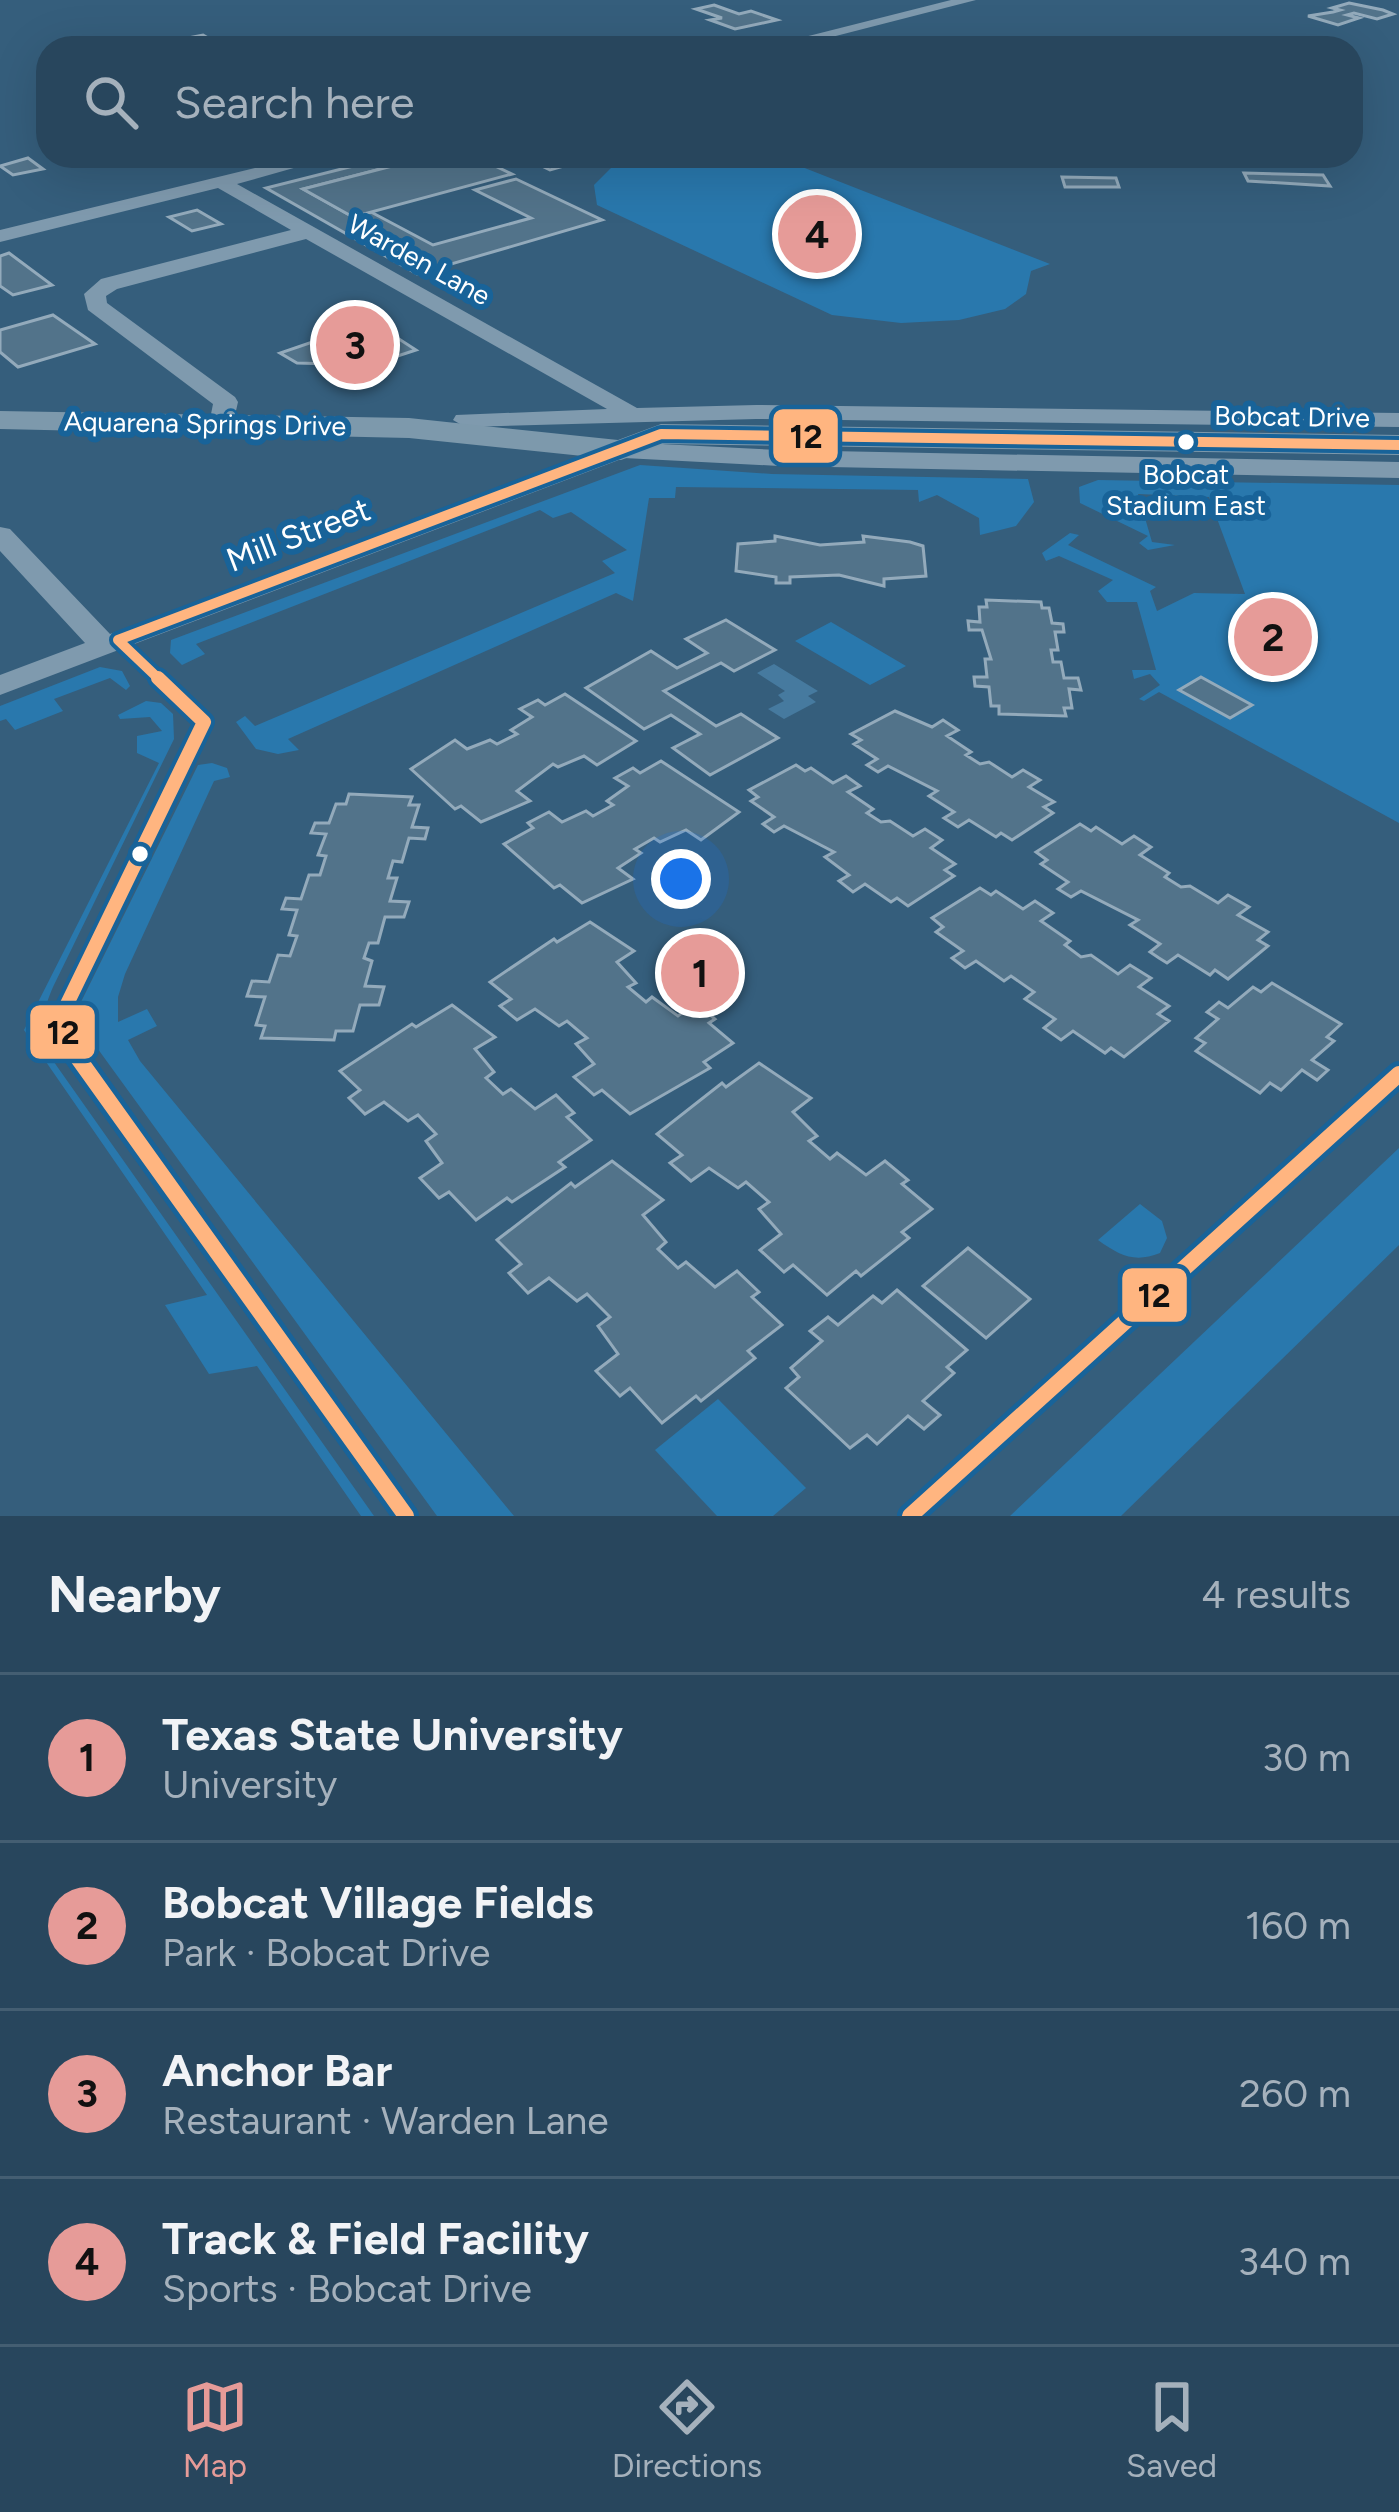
<!DOCTYPE html>
<html lang="en">
<head>
<meta charset="utf-8">
<style>
  :root { --surface:#28465d; --page:#345066; --text:#f1f3f6; --muted:#a5b1bc; --line:#445e72; --accent:#e69b98 }
  body { margin:0; font-family:Figtree,sans-serif; background:var(--page); color:var(--text) }
  .you { position:absolute; left:681px; top:879px; width:42px; height:42px; margin:-30px; border:9px solid #fff; border-radius:50%; background:#1a73e8; box-shadow:0 0 0 18px #1a73e833 }
  .badge { display:grid; place-items:center; width:78px; height:78px; border-radius:50%; background:var(--accent); color:#111; font-size:39px; font-weight:700 }
  .pin { position:absolute; translate:-50% -50%; border:6px solid #fff; box-shadow:0 3px 12px #0006 }
  .list { margin:0; padding:0; list-style:none }
  h2 { display:flex; justify-content:space-between; align-items:center; height:156px; margin:0; padding:0 48px; font-size:51px }
  h2 small { font-size:39px; font-weight:400; color:var(--muted) }
  .list li { display:grid; grid-template-columns:78px 1fr auto; gap:36px; align-items:center; box-sizing:border-box; height:168px; padding:0 48px; border-top:3px solid var(--line) }
  .list b { display:block; font-size:45px; white-space:nowrap }
  .list p { margin:0; font-size:39px; white-space:nowrap; color:var(--muted) }
  .list em { font-size:39px; font-style:normal; color:var(--muted) }
  .icon { flex:none; width:66px; height:66px; fill:none; stroke:currentColor; stroke-width:2; stroke-linecap:round; stroke-linejoin:round }
  .map { position:relative; flex:none; width:1399px; height:1516px; overflow:hidden }
  .search { position:absolute; background:var(--surface); box-shadow:0 12px 48px #0002; left:36px; right:36px; top:36px; height:132px; display:flex; align-items:center; gap:30px; box-sizing:border-box; padding:0 42px; border-radius:36px; color:var(--muted); font-size:45px }
  .sheet { height:828px; background:var(--surface) }
  nav { display:flex; justify-content:space-around; align-items:center; box-sizing:border-box; height:168px; border-top:3px solid var(--line); background:var(--surface); font-size:33px; color:var(--muted) }
  nav a { display:grid; justify-items:center; gap:6px }
  nav .on { color:var(--accent) }
  .map>svg:first-child { display:block }
  .green { fill:#2978ad }
  .water { fill:#467a9f }
  .building { fill:#52738a; stroke:#93aabb; stroke-width:3 }
  .lines { fill:none; stroke-linecap:round; stroke-linejoin:round }
  .minor { fill:#7f9aae; fill-rule:evenodd }
  .major { fill:#7d99ac; fill-rule:evenodd }
  .bus-1-far2-casing { stroke:#186399; stroke-width:18 }
  .bus-1-far1-casing { stroke:#186399; stroke-width:22 }
  .bus-1-casing { stroke:#186399; stroke-width:26 }
  .bus-1-far2 { stroke:#ffb580; stroke-width:10 }
  .bus-1-far1 { stroke:#ffb580; stroke-width:14 }
  .bus-1 { stroke:#ffb580; stroke-width:16 }
  .bus-dot { fill:#fff; stroke:#186399; stroke-width:4.5 }
  .labels { text-anchor:middle; stroke-width:12; stroke-linejoin:round; paint-order:stroke }
  .far-street-label { font-size:27px; fill:#fff; stroke:#186399 }
  .far-bus-label { font-size:27px; fill:#fff; stroke:#186399 }
  .street-label { font-size:33px; fill:#fff; stroke:#186399 }
  .line-badge { stroke:#186399; stroke-width:4.5 }
  .pale-badge-label { font-size:33px; text-anchor:middle; font-weight:bold; fill:#111 }
</style>
</head>
<body>
<div class="map">
<svg width="1399" height="1516" viewBox="0 0 1399 1516">
  <rect width="100%" height="100%" fill="#355e7c"/>
  <!-- green -->
  <g class="green">
    <polygon points="645,156 774,156 1050,264 1031,271 1026,294 1005,309 959,320 901,323 832,315 597,205 594,185 611,168"/>
    <polygon points="640,465 772,474 1028,479 1034,502 1016,526 980,535 979,518 937,495 919,502 918,490 676,487 675,498 649,498 633,601 616,593 288,739 299,750 278,754 256,749 236,722 245,716 255,726 615,573 602,561 627,550 571,512 553,518 540,510 196,644 205,654 182,665 170,653 171,640"/>
    <polygon points="1098,480 1399,485 1399,823 1159,692 1144,701 1139,699 1160,685 1150,674 1134,679 1132,670 1156,670 1137,602 1107,602 1098,591 1113,580 1059,556 1046,561 1042,553 1070,533 1079,535 1068,545 1156,587 1150,591 1157,611 1194,593 1245,594 1209,497 1138,494 1152,542 1175,545 1148,550 1139,543 1148,536 1080,503 1079,487"/>
    <polygon points="831,622 906,666 870,685 795,641"/>
    <polygon points="100,667 122,671 130,686 126,690 110,678 54,699 63,711 15,730 6,719 0,721 0,706"/>
    <path d="M146 701 161 703 173 714 174 739 53 987C42 1013 39 1028 49 1055L374 1516H361L257 1366 209 1374 165 1305 207 1295 24 1030 159 763 137 753V736L162 731 150 717 120 719 118 715Z"/>
    <polygon points="212,763 227,768 230,777 214,781 125,974 118,997 118,1022 147,1009 157,1026 128,1040 140,1061 514,1516 437,1516 79,1023 79,1006 198,765"/>
    <polygon points="1399,1148 1399,1245 1121,1516 1010,1516"/>
    <path d="M1140 1204 1162 1221 1167 1238 1160 1253C1135 1263 1120 1256 1098 1240Z"/>
    <polygon points="718,1399 806,1488 773,1516 717,1516 655,1450"/>
  </g>
  <!-- water -->
  <polygon class="water" points="774,664 818,691 808,696 816,702 784,719 768,709 784,701 778,695 785,691 757,673"/>
  <!-- building -->
  <g class="building">
    <polygon points="1349,3 1383,10 1393,14 1377,19 1354,13 1347,15 1359,18 1338,25 1308,16 1333,12 1340,10 1332,8"/>
    <polygon points="714,5 739,14 751,11 777,20 735,29 710,20 722,18 696,9"/>
    <polygon points="203,35 223,47 151,47 175,43 172,41"/>
    <polygon points="393,156 431,156 303,189 353,217 371,212 433,245 531,218 475,190 516,179 602,220 417,274 266,188"/>
    <polygon points="431,156 474,156 512,174 353,217 303,189"/>
    <polygon points="521,156 587,156 592,158 550,170"/>
    <polygon points="28,158 43,169 13,175 0,166"/>
    <polygon points="1244,173 1323,175 1330,186 1248,181"/>
    <polygon points="1062,177 1116,178 1119,187 1065,187"/>
    <polygon points="197,210 221,224 192,231 169,217"/>
    <polygon points="9,253 52,285 13,295 0,286 0,256"/>
    <polygon points="53,315 95,344 18,367 0,352 0,330"/>
    <polygon points="365,317 416,350 370,365 297,363 280,353 333,335 325,330"/>
    <polygon points="775,536 820,545 864,542 863,536 910,542 923,546 926,576 884,579 884,586 839,575 790,577 790,583 776,583 776,577 736,571 738,544 775,541"/>
    <polygon points="986,600 1041,602 1042,608 1049,608 1052,623 1063,624 1064,632 1055,632 1058,650 1051,650 1053,662 1061,662 1064,678 1078,678 1081,690 1069,689 1072,708 1064,708 1066,716 999,714 999,706 991,706 989,687 975,686 974,677 987,677 985,659 991,659 982,630 969,630 968,621 980,622 979,607 987,607"/>
    <polygon points="726,620 775,650 734,671 721,663 664,691 716,726 741,714 778,738 710,775 673,748 700,734 671,715 644,729 586,688 651,651 677,668 707,653 686,639"/>
    <polygon points="1201,677 1252,705 1230,718 1179,690"/>
    <polygon points="565,694 636,741 597,765 584,756 558,767 553,764 517,791 530,801 481,822 461,806 455,809 411,769 455,740 467,749 490,740 497,744 517,734 511,730 532,717 520,709 538,700 545,705"/>
    <polygon points="895,711 932,727 943,720 958,730 947,736 971,752 966,755 980,764 989,762 1012,777 1023,770 1040,780 1029,787 1054,802 1044,807 1053,813 1012,840 1001,833 996,837 969,820 958,827 944,818 954,812 929,796 937,791 888,766 878,772 867,765 877,759 854,744 861,740 851,734"/>
    <polygon points="661,761 739,812 701,840 686,830 660,842 654,838 635,849 641,853 618,868 633,879 582,903 560,885 554,888 504,844 533,828 528,823 549,812 562,822 586,811 593,816 613,805 607,801 628,786 615,778 633,768 640,773"/>
    <polygon points="796,765 805,771 811,768 833,783 846,776 860,786 848,792 873,809 867,813 881,822 890,821 913,836 925,829 942,840 931,848 955,864 945,870 954,876 908,906 897,898 891,902 865,884 853,892 839,881 849,875 825,857 834,852 784,826 774,832 763,824 774,817 751,801 758,797 749,790"/>
    <polygon points="349,794 412,797 409,805 419,805 412,827 428,828 425,839 409,838 402,862 393,861 388,878 397,878 390,901 409,902 404,917 385,917 378,943 369,943 364,958 372,961 365,986 384,987 379,1005 360,1005 353,1031 336,1031 334,1040 261,1038 265,1026 256,1025 265,997 247,996 252,981 269,982 278,955 290,956 297,936 289,935 297,910 282,909 286,898 301,899 309,875 320,875 326,856 318,855 326,834 311,833 315,823 329,823 336,804 346,804"/>
    <polygon points="1080,824 1091,831 1096,827 1122,844 1134,836 1151,847 1140,855 1169,873 1165,877 1181,887 1190,886 1218,903 1228,895 1249,907 1238,915 1268,932 1258,940 1268,946 1228,979 1215,970 1210,975 1178,955 1167,963 1159,958 1150,952 1160,944 1130,925 1138,920 1081,891 1071,897 1058,889 1068,882 1041,864 1047,860 1036,852"/>
    <polygon points="980,888 991,895 996,891 1023,909 1035,901 1053,913 1041,921 1070,941 1065,945 1081,957 1091,955 1118,974 1130,965 1151,978 1139,987 1169,1006 1158,1014 1169,1021 1124,1057 1111,1048 1105,1053 1073,1031 1061,1040 1044,1028 1055,1019 1025,999 1034,992 1011,976 1004,981 976,961 965,968 952,958 963,951 936,932 943,927 932,918"/>
    <polygon points="590,922 634,951 617,962 636,983 628,987 646,1002 652,997 678,1016 696,1003 715,1019 709,1023 733,1043 704,1062 710,1068 630,1114 602,1090 594,1095 574,1077 594,1064 576,1044 587,1038 567,1021 559,1026 535,1009 517,1020 500,1006 511,999 490,982 554,939 557,942"/>
    <polygon points="1272,983 1341,1024 1327,1037 1334,1041 1312,1060 1328,1070 1317,1080 1302,1070 1281,1090 1270,1083 1260,1093 1196,1051 1205,1043 1196,1038 1218,1019 1207,1012 1219,1002 1228,1008 1253,987 1261,992"/>
    <polygon points="452,1005 495,1037 475,1049 494,1072 486,1078 503,1094 511,1089 535,1109 556,1095 574,1113 567,1117 591,1140 559,1162 565,1167 512,1202 507,1198 476,1220 449,1192 439,1198 420,1178 442,1163 426,1141 436,1134 418,1115 408,1121 384,1102 365,1114 349,1098 360,1090 340,1071 412,1024 416,1027"/>
    <polygon points="759,1063 811,1098 793,1112 817,1136 809,1141 830,1159 837,1153 866,1175 885,1161 908,1180 902,1184 932,1209 902,1232 909,1238 861,1276 856,1271 827,1295 793,1265 784,1272 760,1250 781,1234 759,1209 769,1202 746,1182 738,1188 709,1168 691,1181 670,1163 682,1155 657,1134 722,1083 726,1087"/>
    <polygon points="612,1161 663,1200 643,1215 666,1242 658,1249 678,1268 686,1262 715,1287 737,1271 759,1292 752,1297 782,1325 748,1351 755,1358 701,1401 696,1396 662,1423 630,1388 620,1396 596,1371 618,1354 598,1326 610,1317 587,1294 577,1301 549,1278 528,1293 509,1273 521,1264 497,1240 571,1183 575,1187"/>
    <polygon points="968,1248 1030,1299 986,1338 923,1286"/>
    <polygon points="897,1290 967,1350 947,1367 954,1373 923,1401 940,1415 924,1429 908,1416 877,1444 867,1435 850,1448 786,1388 799,1377 791,1368 822,1341 810,1331 828,1317 838,1325 873,1296 882,1303"/>
  </g>
  <g class="lines">
    <!-- minor -->
    <g class="minor">
      <polygon points="951,0 976,0 789,48 761,48"/>
      <polygon points="304,156 336,156 237,184 637,408 756,405 1399,413 1399,427 756,419 465,427 453,420 456,415 607,409 306,239 117,289 106,296 107,303 235,397 238,402 233,424 221,431 209,424 213,404 88,310 84,294 101,279 291,230 218,188 0,242 0,230"/>
      <polygon points="621,442 779,450 1399,462 1399,478 779,466 624,458 0,695 0,675 85,643 0,551 0,527 10,529 110,634"/>
    </g>
    <!-- major -->
    <polygon class="major" points="0,411 409,418 618,440 661,424 1399,435 1399,455 665,444 621,460 409,438 0,429"/>
    <defs>
      <polyline id="bus-1-far2" points="161,681 118,640 661,434 1399,445"/>
      <polyline id="bus-1-far1" points="69,1047 61,1028 67,1004 204,722 158,678"/>
      <g id="bus-1">
        <polyline points="68,1044 406,1516"/>
        <polyline points="910,1516 1399,1074"/>
      </g>
    </defs>
    <!-- bus-1-far2 casing -->
    <use href="#bus-1-far2" class="bus-1-far2-casing"/>
    <!-- bus-1-far1 casing -->
    <use href="#bus-1-far1" class="bus-1-far1-casing"/>
    <!-- bus-1 casing -->
    <use href="#bus-1" class="bus-1-casing"/>
    <!-- bus-1-far2 -->
    <use href="#bus-1-far2" class="bus-1-far2"/>
    <!-- bus-1-far1 -->
    <use href="#bus-1-far1" class="bus-1-far1"/>
    <!-- bus-1 -->
    <use href="#bus-1" class="bus-1"/>
  </g>
  <!-- markers -->
  <g class="bus-dot">
    <circle cx="1186" cy="442" r="10"/>
    <circle cx="140" cy="854" r="10"/>
  </g>
  <g class="labels">
    <!-- far-street labels -->
    <g class="far-street-label">
      <text transform="translate(419 260) rotate(29)" y="9">Warden Lane</text>
      <text transform="translate(1292 417) rotate(1)" y="9">Bobcat Drive</text>
      <text transform="translate(205 424) rotate(1)" y="9">Aquarena Springs Drive</text>
    </g>
    <!-- far-bus labels -->
    <g class="far-bus-label">
      <text x="1186" y="484">Bobcat<tspan x="1186" dy="31">Stadium East</tspan></text>
    </g>
    <!-- street labels -->
    <g class="street-label">
      <text transform="translate(298 534) rotate(-21)" y="12">Mill Street</text>
    </g>
  </g>
  <g class="line-badge">
    <rect x="771" y="407" width="69" height="58" rx="12" fill="#ffb580"/>
    <rect x="28" y="1003" width="69" height="58" rx="12" fill="#ffb580"/>
    <rect x="1120" y="1266" width="69" height="58" rx="12" fill="#ffb580"/>
  </g>
  <g class="pale-badge-label">
    <text x="806" y="448">12</text>
    <text x="63" y="1044">12</text>
    <text x="1154" y="1307">12</text>
  </g>
</svg>
<div class="you"></div>
<div class="pin badge" style="left:700px;top:973px">1</div>
<div class="pin badge" style="left:1273px;top:637px">2</div>
<div class="pin badge" style="left:355px;top:345px">3</div>
<div class="pin badge" style="left:817px;top:234px">4</div>
<div class="search"><svg class="icon" aria-label="search" viewBox="0 0 24 24"><circle cx="10" cy="10" r="6"/><path d="M15 15l6 6"/></svg>Search here</div>
</div>
<section class="sheet">
<h2>Nearby<small>4 results</small></h2>
<ul class="list">
<li><span class="badge">1</span><div><b>Texas State University</b><p>University</p></div><em>30 m</em></li>
<li><span class="badge">2</span><div><b>Bobcat Village Fields</b><p>Park · Bobcat Drive</p></div><em>160 m</em></li>
<li><span class="badge">3</span><div><b>Anchor Bar</b><p>Restaurant · Warden Lane</p></div><em>260 m</em></li>
<li><span class="badge">4</span><div><b>Track &amp; Field Facility</b><p>Sports · Bobcat Drive</p></div><em>340 m</em></li>
</ul>
</section>
<nav>
<a class="on"><svg class="icon" aria-label="map" viewBox="0 0 24 24"><path d="M3 6l6-2 6 2 6-2v14l-6 2-6-2-6 2zM9 4v14M15 6v14"/></svg>Map</a>
<a><svg class="icon" aria-label="directions" viewBox="0 0 24 24"><path d="M12 3l9 9-9 9-9-9zM9 14v-3h6M13 9l2 2-2 2"/></svg>Directions</a>
<a><svg class="icon" aria-label="saved" viewBox="0 0 24 24"><path d="M7 4h10v16l-5-4-5 4z"/></svg>Saved</a>
</nav>
</body>
</html>
